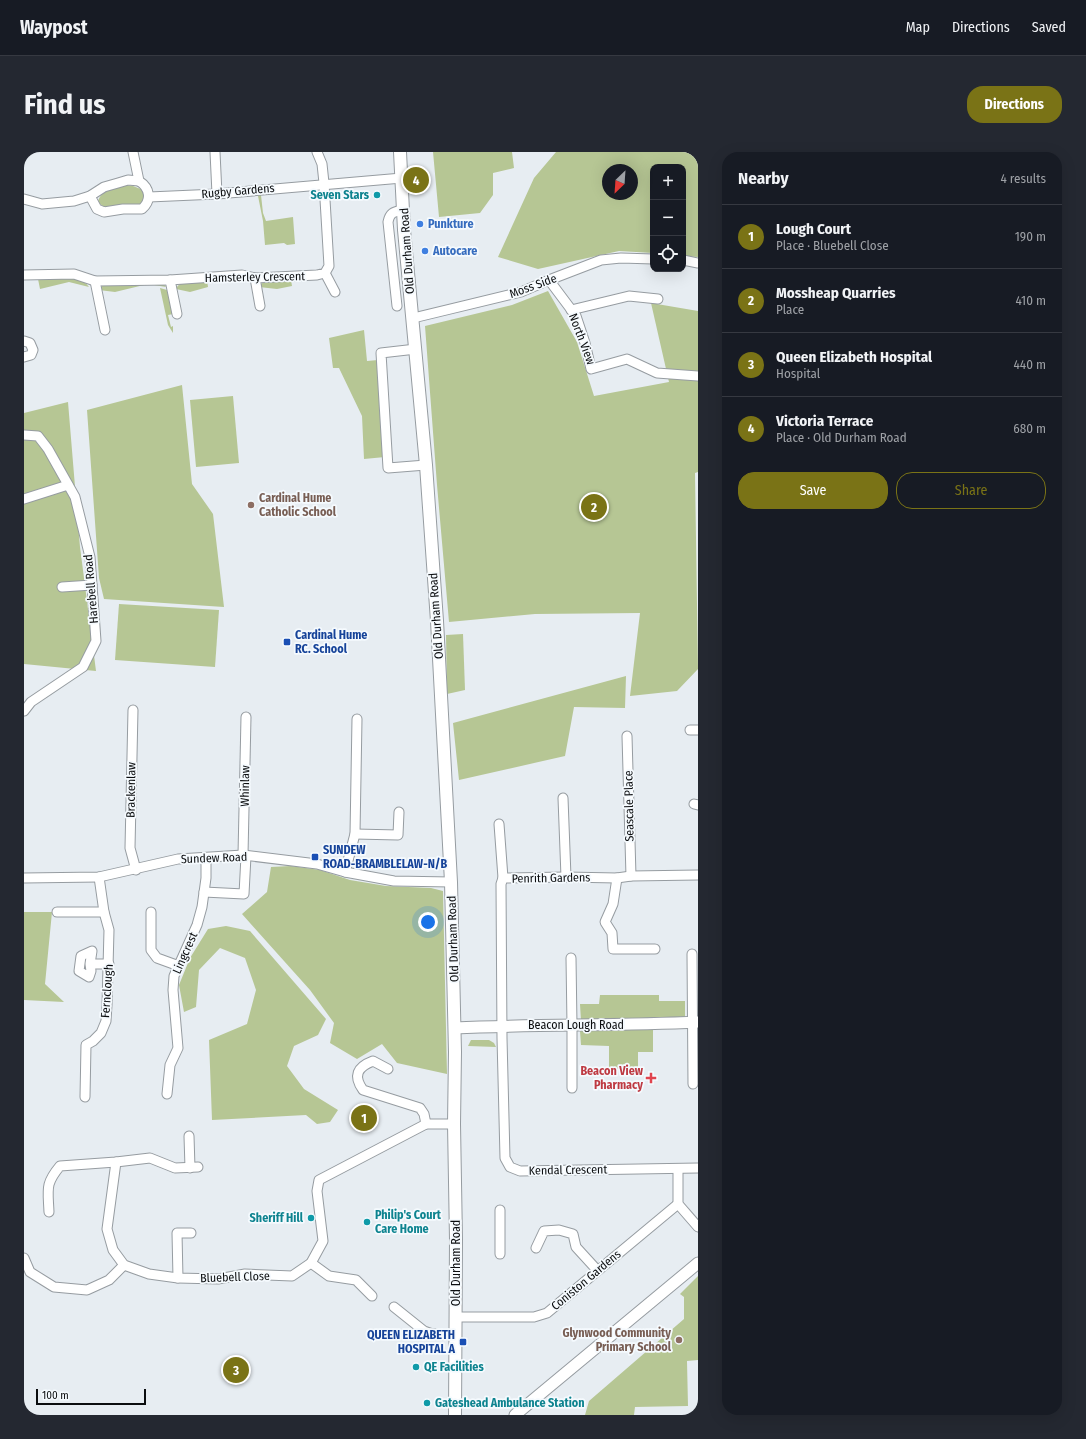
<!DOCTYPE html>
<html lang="en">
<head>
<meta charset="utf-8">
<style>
  :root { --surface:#171b24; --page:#242831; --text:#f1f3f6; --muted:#9ea1a6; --line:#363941; --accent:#7a7316 }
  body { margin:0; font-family:"Fira Sans Condensed",sans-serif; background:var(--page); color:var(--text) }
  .controls { position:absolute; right:12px; top:12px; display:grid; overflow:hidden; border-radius:8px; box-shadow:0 4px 16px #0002 }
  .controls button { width:36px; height:36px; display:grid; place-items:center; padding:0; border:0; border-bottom:1px solid var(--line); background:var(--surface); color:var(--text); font:20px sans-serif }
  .compass { position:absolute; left:578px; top:12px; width:36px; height:36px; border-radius:50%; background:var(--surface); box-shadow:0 4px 16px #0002; rotate:205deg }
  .scale { position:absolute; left:12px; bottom:10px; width:110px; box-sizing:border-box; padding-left:4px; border:2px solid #0b0d0f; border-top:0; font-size:11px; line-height:14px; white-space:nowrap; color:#0b0d0f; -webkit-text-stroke:3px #f5fafe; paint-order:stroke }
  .you { position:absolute; left:404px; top:770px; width:14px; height:14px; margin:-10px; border:3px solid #fff; border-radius:50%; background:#1a73e8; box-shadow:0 0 0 6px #1a73e833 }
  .badge { display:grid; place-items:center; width:26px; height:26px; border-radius:50%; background:var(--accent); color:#fff; font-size:13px; font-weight:700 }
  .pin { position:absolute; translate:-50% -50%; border:2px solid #fff; box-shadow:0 1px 4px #0006 }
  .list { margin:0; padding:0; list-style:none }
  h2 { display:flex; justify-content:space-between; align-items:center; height:52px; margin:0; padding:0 16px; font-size:17px }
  h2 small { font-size:13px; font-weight:400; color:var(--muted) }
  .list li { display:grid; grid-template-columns:26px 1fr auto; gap:12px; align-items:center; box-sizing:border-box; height:64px; padding:0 16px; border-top:1px solid var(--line) }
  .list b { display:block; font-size:15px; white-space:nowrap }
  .list p { margin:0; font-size:13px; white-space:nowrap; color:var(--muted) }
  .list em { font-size:13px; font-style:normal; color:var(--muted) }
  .actions { display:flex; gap:8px; padding:12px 16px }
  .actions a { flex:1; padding:9px 0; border:1px solid var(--accent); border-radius:16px; text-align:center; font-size:14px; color:var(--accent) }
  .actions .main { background:var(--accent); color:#fff }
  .icon { flex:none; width:22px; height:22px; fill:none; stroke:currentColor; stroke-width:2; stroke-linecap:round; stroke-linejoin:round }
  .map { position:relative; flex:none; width:674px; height:1263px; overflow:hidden; border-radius:16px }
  header { display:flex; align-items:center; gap:24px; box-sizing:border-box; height:56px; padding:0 20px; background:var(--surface); border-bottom:1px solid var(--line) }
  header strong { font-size:19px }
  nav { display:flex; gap:22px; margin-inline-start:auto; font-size:14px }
  .intro { display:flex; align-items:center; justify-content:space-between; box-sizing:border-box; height:96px; padding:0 24px }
  h1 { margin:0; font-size:28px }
  .button { padding:10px 18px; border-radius:16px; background:var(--accent); color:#fff; font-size:14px; font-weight:700 }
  main { display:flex; gap:24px; padding:0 24px }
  aside { flex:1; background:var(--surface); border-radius:16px; box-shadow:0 4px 16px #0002 }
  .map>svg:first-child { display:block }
  .green { fill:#b6c694; fill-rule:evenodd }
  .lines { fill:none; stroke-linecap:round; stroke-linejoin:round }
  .minor-casing { stroke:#969ca1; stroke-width:11 }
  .tertiary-casing { stroke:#969ca1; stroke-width:13 }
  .secondary-casing { stroke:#969ca1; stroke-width:14 }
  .minor { stroke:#fff; stroke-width:9 }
  .tertiary { stroke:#fff; stroke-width:11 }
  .secondary { stroke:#fff; stroke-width:12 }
  .culture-dot { fill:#0f9aa8; stroke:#f5fafe; stroke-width:1.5 }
  .shop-dot { fill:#3f7fe0; stroke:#f5fafe; stroke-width:1.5 }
  .education-dot { fill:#8d6e63; stroke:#f5fafe; stroke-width:1.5 }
  .transit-dot { fill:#1a4fb4; stroke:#f5fafe; stroke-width:1.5 }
  .health-dot { fill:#e0444e; stroke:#f5fafe; stroke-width:1.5 }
  .labels { text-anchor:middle; stroke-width:3.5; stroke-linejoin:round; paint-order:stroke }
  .street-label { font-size:12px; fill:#0b0d0f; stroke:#f5fafe }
  .culture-label { font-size:12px; font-weight:bold; fill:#0d838f; stroke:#f5fafe; text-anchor:start }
  .shop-label { font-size:12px; font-weight:bold; fill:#366cbe; stroke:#f5fafe; text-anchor:start }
  .education-label { font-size:12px; font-weight:bold; fill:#785e54; stroke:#f5fafe; text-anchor:start }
  .transit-label { font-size:12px; font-weight:bold; fill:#164399; stroke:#f5fafe; text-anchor:start }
  .health-label { font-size:12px; font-weight:bold; fill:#be3a42; stroke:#f5fafe; text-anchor:end }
</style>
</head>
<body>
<header>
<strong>Waypost</strong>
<nav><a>Map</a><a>Directions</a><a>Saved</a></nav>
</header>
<div class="intro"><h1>Find us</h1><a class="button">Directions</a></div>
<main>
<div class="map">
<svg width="674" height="1263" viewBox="0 0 674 1263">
  <rect width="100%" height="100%" fill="#e7edf2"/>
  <!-- green -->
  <g class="green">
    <polygon points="409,0 488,0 490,16 469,21 469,43 456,61 415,65"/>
    <path d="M532 0H674V105L659 104V15H629V101L595 99 514 117 474 105 510 26ZM584 18H608V42H584Z"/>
    <path d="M102 33 109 34 119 38 121 43 118 52 113 54 81 56 74 50C76 38 92 36 102 33Z"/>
    <polygon points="237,43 239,61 242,69 269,65 271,92 263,93 260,91 241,93 239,69 234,44"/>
    <path d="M38 126C48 127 59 126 65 135L45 130 16 137 14 127Z"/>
    <path d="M183 128 184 135 166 140 152 137C157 126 172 129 183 128Z"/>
    <polygon points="267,128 268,134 253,137 235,135 237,132 240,130"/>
    <polygon points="139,131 142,135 124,132 91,140 75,138 78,134 85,133"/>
    <polygon points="136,136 143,138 149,162 144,163 147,175 149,174 149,181 144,173"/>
    <polygon points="524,139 553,190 570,244 645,230 627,151 674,159 674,320 671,321 674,517 653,539 606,544 616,461 511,462 425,470 413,333 401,174 488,153"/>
    <polygon points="340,178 343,209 354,208 361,305 340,307 338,264 315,216 309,216 305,186"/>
    <polygon points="158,233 168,332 189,362 200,455 80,447 75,426 63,258"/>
    <polygon points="209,244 215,311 172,315 166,248"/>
    <polygon points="44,250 56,395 72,519 0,512 0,261"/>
    <polygon points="95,452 195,458 191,515 91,508"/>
    <polygon points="439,482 441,538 423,542 422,483"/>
    <polygon points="602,524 601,556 550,555 541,604 435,628 429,571"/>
    <polygon points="267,714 296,718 326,728 362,734 407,736 419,739 423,922 373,911 358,892 333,907 306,891 310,871 286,838 218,762 243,740 247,715"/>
    <polygon points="0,760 28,760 21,832 40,850 0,848"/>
    <polygon points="202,774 226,779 302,867 294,883 270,894 263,914 280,937 314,958 306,970 293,972 282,963 188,968 185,888 223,872 232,838 221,806 196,796 175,818 172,855 160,860 155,833 166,806 184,777"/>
    <polygon points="576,843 635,843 635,849 661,849 661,866 557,869 556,852 575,852"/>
    <polygon points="629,876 629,900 614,900 614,917 585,917 585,894 557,893 556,879 558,878"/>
    <polygon points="447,888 465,888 470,891 472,895 444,894"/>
    <polygon points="674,1124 674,1208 663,1209 664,1254 611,1255 610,1263 561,1263 565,1249 660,1167 660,1145 656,1142"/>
  </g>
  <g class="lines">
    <defs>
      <g id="minor">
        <polyline points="191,0 193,42"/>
        <path d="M66 44 73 57 80 60 99 57H118C128 48 126 36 115 29L109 0"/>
        <polyline points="125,45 193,42 378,26"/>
        <polyline points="0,47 18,52 50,49 66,44 80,35 94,31 104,28 115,29"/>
        <polyline points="659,108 674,111"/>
        <polyline points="301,121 311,140"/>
        <polyline points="0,123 50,122 71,129 146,128 218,123 231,126 293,123 301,121 305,114 300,31 298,12 293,0"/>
        <polyline points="231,126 236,154"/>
        <polyline points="146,128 153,162"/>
        <polyline points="525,128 552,164 561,191 567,217 603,207 633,221 674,224"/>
        <polyline points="71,129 81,178"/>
        <path d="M373 154 364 70C366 60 370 60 379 58"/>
        <polyline points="547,158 605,144 634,147"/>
        <polyline points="389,166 497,140 525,128 577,108 597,106 629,107"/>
        <polyline points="0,189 6,191 9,198 7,203 0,205"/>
        <polyline points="392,197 357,201 364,316 402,313"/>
        <polyline points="0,283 14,284 24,297 51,345 66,405 72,489 59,515 7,550 0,559"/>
        <polyline points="0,347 44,333"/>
        <polyline points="38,435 68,433"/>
        <polyline points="109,558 106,696 112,718"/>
        <polyline points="666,578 674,578"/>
        <polyline points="603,584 607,724"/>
        <polyline points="539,646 542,725"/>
        <polyline points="670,652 674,653"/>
        <polyline points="475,672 479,726"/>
        <polyline points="331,682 374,683 375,660"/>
        <polyline points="219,703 222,565"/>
        <polyline points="321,720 331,682 333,567"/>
        <polyline points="674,723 607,724 593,726 542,725 479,726 477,732 478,886 481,1006 486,1015 496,1019 674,1016"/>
        <polyline points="0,726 75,725 154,707 219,703 293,712 321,720 370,729 427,730"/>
        <polyline points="593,726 589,752 581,770 588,781 589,797 631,797"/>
        <polyline points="180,740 220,742 222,704"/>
        <polyline points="33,760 80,760"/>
        <polyline points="127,760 127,798 133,806 155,814"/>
        <polyline points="668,802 669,932"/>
        <polyline points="547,806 548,873 548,936"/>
        <polyline points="66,812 67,819 65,825 55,819 57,804 68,799 66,812 85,812"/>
        <path d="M364 917 349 909C333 915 329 924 339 938L396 956 400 962 402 972"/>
        <polyline points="143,942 146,913 154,896 149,838 150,824 173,773 178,755 182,726 182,706"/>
        <polyline points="61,945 62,893 69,889 77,881 82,869 83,853 85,778 80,760 75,725"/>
        <polyline points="165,984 166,1016"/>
        <polyline points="92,1010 83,1077 89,1098 100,1113 125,1122 154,1126 194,1127 221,1122 268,1124 287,1111 299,1089 293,1039 295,1028 402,972 430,972"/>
        <polyline points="654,1017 654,1052 674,1075"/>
        <path d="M25 1060C24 1037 21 1032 36 1014L92 1010 126 1006 151 1016 174 1015"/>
        <polyline points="512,1096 520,1079 535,1078 549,1082 552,1095 573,1118"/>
        <polyline points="476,1102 476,1058"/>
        <polyline points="0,1106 6,1120 30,1135 63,1138 85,1128 100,1113"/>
        <polyline points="287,1111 305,1124 332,1128 348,1144"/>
        <polyline points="154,1126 153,1081 167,1081"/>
        <path d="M370 1155 400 1179C410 1184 421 1183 432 1182"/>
        <polyline points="432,1165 510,1165 523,1161 654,1052"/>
      </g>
      <g id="tertiary">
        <path d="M431 876C512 872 593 874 674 870"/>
        <polyline points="491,1263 674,1111"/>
      </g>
      <polyline id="secondary" points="376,0 380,78 402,313 413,469 427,730 431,900 430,972 432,1088 431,1263"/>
    </defs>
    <!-- minor casing -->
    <use href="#minor" class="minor-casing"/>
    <!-- tertiary casing -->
    <use href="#tertiary" class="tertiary-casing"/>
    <!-- secondary casing -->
    <use href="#secondary" class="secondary-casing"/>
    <!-- minor -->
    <use href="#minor" class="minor"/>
    <!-- tertiary -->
    <use href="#tertiary" class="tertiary"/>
    <!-- secondary -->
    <use href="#secondary" class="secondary"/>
  </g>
  <!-- markers -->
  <g class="culture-dot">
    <circle cx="353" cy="43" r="4"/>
    <circle cx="287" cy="1066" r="4"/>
    <circle cx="343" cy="1070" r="4"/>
    <circle cx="392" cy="1215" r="4"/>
    <circle cx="403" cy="1251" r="4"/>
  </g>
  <g class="shop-dot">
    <circle cx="396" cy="72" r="4"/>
    <circle cx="401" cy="99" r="4"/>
  </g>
  <g class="education-dot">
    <circle cx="227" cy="353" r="4"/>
    <circle cx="655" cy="1188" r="4"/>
  </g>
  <g class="transit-dot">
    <rect x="259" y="486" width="8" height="8" rx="2"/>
    <rect x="287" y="701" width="8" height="8" rx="2"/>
    <rect x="435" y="1186" width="8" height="8" rx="2"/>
  </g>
  <path class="health-dot" d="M625 920h4v4h4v4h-4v4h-4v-4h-4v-4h4z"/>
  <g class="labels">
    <!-- street labels -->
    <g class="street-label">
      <text transform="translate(214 39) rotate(-5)" y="4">Rugby Gardens</text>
      <text transform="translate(383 99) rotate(-94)" y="4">Old Durham Road</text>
      <text transform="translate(231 125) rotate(-1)" y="4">Hamsterley Crescent</text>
      <text transform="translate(509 134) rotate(-20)" y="4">Moss Side</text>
      <text transform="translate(558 187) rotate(69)" y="4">North View</text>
      <text transform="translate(67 437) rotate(-95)" y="4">Harebell Road</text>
      <text transform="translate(412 464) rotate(-94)" y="4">Old Durham Road</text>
      <text transform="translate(221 634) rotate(-89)" y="4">Whinlaw</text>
      <text transform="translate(107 638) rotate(-89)" y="4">Brackenlaw</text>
      <text transform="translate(605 654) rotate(-91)" y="4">Seascale Place</text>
      <text transform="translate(190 706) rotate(-2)" y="4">Sundew Road</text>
      <text transform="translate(527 726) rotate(-1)" y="4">Penrith Gardens</text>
      <text transform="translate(429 787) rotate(-92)" y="4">Old Durham Road</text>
      <text transform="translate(161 801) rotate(-66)" y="4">Lingcrest</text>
      <text transform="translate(83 839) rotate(-86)" y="4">Fernclough</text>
      <text x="552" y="877">Beacon Lough Road</text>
      <text transform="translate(544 1018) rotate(-1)" y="4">Kendal Crescent</text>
      <text transform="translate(432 1111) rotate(-90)" y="4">Old Durham Road</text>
      <text transform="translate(211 1125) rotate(-2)" y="4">Bluebell Close</text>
      <text transform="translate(562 1128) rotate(-40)" y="4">Coniston Gardens</text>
    </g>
    <!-- culture labels -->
    <g class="culture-label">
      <text x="345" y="47" text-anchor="end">Seven Stars</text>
      <text x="351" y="1067">Philip's Court<tspan x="351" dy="14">Care Home</tspan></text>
      <text x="279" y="1070" text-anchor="end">Sheriff Hill</text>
      <text x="400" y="1219">QE Facilities</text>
      <text x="411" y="1255">Gateshead Ambulance Station</text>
    </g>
    <!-- shop labels -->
    <g class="shop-label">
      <text x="404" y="76">Punkture</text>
      <text x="409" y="103">Autocare</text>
    </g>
    <!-- education labels -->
    <g class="education-label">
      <text x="235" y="350">Cardinal Hume<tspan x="235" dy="14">Catholic School</tspan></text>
      <text x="647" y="1185" text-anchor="end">Glynwood Community<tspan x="647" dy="14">Primary School</tspan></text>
    </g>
    <!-- transit labels -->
    <g class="transit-label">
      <text x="271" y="487">Cardinal Hume<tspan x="271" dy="14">RC. School</tspan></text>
      <text x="299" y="702">SUNDEW<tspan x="299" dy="14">ROAD-BRAMBLELAW-N/B</tspan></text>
      <text x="431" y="1187" text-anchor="end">QUEEN ELIZABETH<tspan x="431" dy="14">HOSPITAL A</tspan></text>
    </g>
    <!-- health labels -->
    <g class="health-label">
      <text x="619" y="923">Beacon View<tspan x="619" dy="14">Pharmacy</tspan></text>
    </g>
  </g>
</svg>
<div class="controls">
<button>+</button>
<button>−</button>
<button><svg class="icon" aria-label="locate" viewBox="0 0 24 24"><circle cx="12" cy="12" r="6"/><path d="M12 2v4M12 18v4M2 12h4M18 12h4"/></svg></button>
</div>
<svg class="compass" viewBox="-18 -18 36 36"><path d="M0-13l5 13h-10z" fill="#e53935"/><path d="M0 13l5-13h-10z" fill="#9ea1a6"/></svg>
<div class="scale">100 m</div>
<div class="you"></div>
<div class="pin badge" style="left:340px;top:966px">1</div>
<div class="pin badge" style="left:570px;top:355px">2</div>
<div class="pin badge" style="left:212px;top:1218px">3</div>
<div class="pin badge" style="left:392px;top:28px">4</div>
</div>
<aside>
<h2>Nearby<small>4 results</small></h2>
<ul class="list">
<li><span class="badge">1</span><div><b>Lough Court</b><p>Place · Bluebell Close</p></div><em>190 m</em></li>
<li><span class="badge">2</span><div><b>Mossheap Quarries</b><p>Place</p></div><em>410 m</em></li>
<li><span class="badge">3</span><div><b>Queen Elizabeth Hospital</b><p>Hospital</p></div><em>440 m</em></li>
<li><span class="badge">4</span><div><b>Victoria Terrace</b><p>Place · Old Durham Road</p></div><em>680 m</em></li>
</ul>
<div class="actions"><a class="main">Save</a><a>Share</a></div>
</aside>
</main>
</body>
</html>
